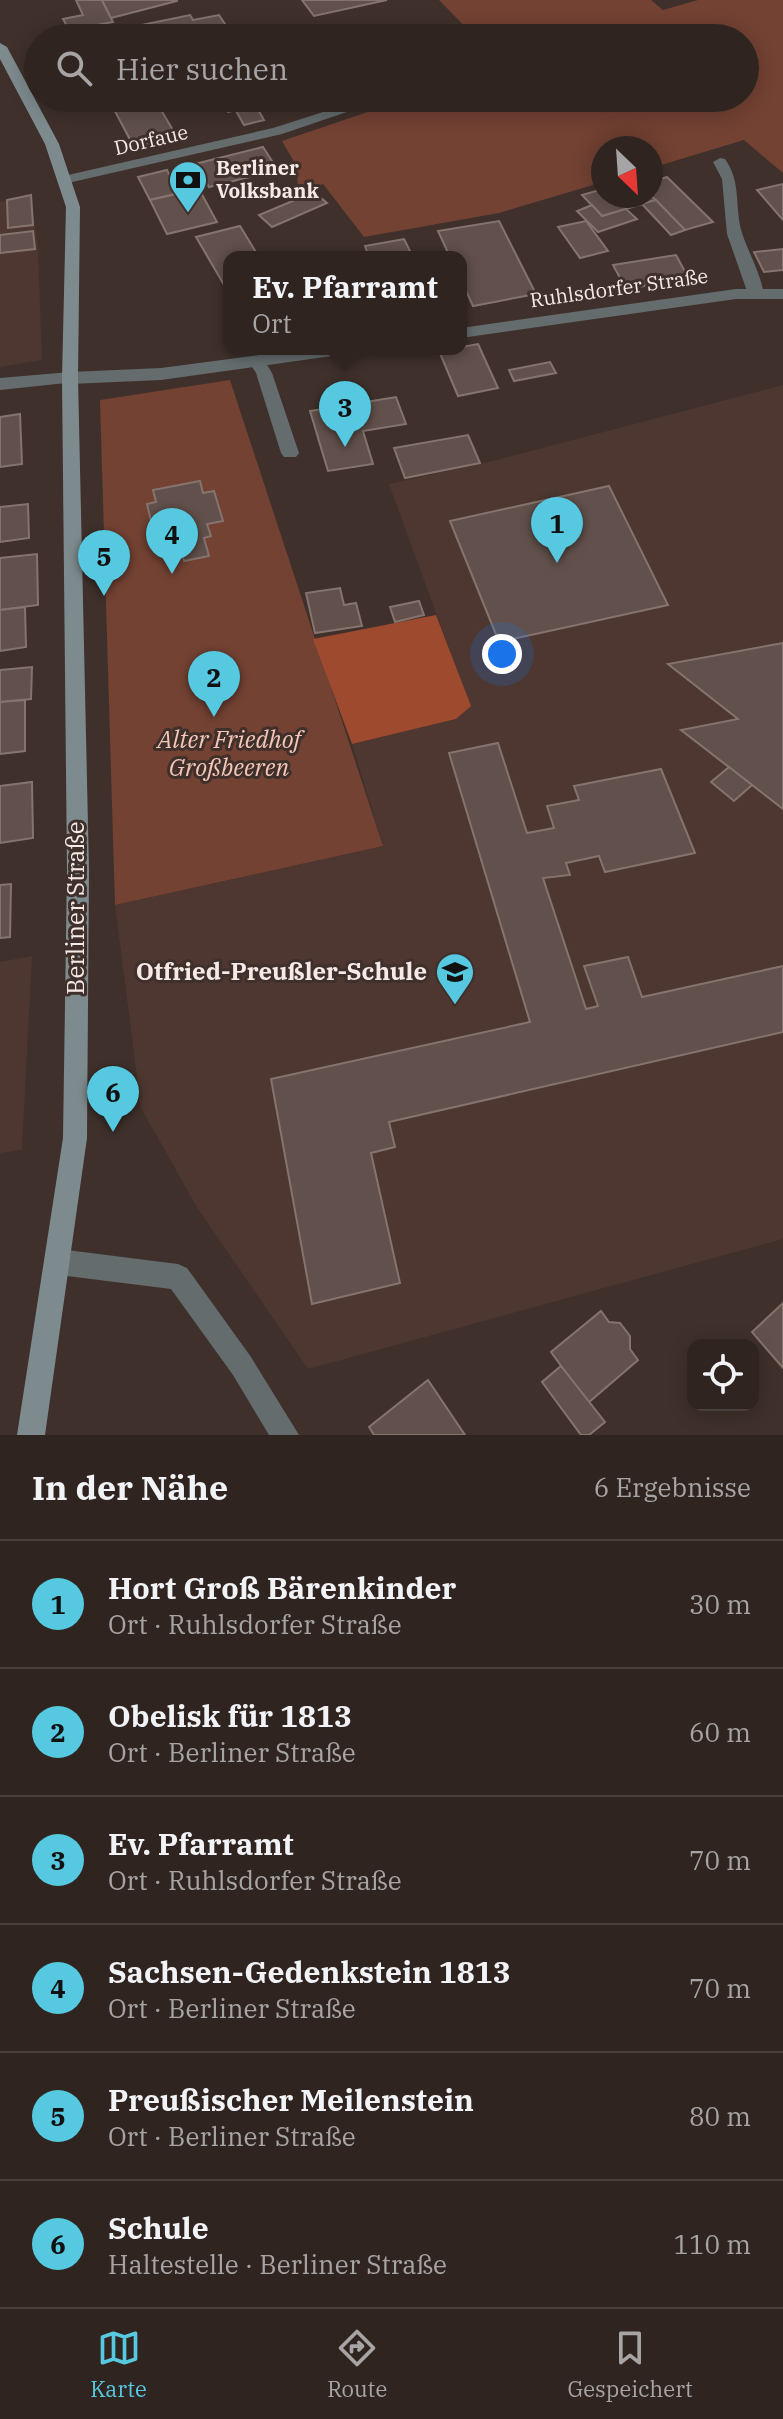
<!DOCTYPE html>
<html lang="de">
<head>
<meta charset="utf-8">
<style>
  :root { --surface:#2f2420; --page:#372c29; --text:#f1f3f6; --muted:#a7a4a5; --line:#4a413e; --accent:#56c9e1 }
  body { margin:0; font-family:"IBM Plex Serif",serif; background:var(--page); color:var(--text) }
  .controls { position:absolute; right:24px; bottom:24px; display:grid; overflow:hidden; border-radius:16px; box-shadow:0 4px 20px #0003 }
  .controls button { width:72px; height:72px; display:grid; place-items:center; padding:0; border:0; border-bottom:2px solid var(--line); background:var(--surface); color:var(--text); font:40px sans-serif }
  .compass { position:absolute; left:591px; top:136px; width:72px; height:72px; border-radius:50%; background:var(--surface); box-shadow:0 4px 20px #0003; rotate:155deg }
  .you { position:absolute; left:502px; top:654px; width:28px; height:28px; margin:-20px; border:6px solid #fff; border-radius:50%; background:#1a73e8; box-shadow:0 0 0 12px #1a73e833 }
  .badge { display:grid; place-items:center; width:52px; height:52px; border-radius:50%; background:var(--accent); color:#111; font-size:26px; font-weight:700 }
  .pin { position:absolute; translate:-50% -66px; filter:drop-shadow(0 2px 4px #0008) }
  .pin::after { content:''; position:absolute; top:42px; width:28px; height:24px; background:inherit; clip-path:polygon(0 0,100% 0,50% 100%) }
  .popup { position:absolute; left:223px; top:251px; width:244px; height:104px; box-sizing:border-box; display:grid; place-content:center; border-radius:16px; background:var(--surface); filter:drop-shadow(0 2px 6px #0005); font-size:26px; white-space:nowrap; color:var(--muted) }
  .popup b { font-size:30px; color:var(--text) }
  .popup::after { content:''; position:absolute; left:50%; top:100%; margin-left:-16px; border:16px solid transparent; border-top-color:var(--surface) }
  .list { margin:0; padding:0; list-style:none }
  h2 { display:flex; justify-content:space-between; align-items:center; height:104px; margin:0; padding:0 32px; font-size:34px }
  h2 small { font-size:26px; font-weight:400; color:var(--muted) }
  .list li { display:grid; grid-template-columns:52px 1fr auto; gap:24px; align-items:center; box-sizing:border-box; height:128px; padding:0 32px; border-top:2px solid var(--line) }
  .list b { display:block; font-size:30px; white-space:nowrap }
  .list p { margin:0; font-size:26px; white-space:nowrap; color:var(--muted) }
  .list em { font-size:26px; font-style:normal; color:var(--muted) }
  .icon { flex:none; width:44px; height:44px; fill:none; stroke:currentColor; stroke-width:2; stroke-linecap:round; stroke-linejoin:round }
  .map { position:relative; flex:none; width:783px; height:1435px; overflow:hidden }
  .search { position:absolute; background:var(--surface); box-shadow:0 4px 20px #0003; left:24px; right:24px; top:24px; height:88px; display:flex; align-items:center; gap:20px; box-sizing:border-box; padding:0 28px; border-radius:44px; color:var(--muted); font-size:30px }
  .sheet { height:872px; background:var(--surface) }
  nav { display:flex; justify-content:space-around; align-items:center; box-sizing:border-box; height:112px; border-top:2px solid var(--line); background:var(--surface); font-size:22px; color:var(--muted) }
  nav a { display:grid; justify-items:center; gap:4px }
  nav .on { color:var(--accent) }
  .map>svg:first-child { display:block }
  .built { fill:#4d3730 }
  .green { fill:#734233 }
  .forest { fill:#9d4a2f }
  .building { fill:#61504b; stroke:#85746e; stroke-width:2 }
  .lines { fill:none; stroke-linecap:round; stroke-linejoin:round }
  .lane { fill:#646c6e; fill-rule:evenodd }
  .street { fill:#646c6e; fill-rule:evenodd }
  .secondary { fill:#7e8b8e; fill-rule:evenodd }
  .labels { text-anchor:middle; stroke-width:6; stroke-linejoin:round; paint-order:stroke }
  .far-street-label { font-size:20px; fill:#f5eae7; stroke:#3f302b }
  .far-poi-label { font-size:20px; font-weight:bold; fill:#f5eae7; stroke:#3f302b; text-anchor:start }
  .park-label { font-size:24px; font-style:italic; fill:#f5c5b6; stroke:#3f302b }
  .street-label { font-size:24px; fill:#f5eae7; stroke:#3f302b }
  .poi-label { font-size:24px; font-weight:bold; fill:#f5eae7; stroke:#3f302b; text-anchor:end }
</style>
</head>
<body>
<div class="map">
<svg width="783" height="1435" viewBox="0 0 783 1435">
  <rect width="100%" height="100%" fill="#3f302b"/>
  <!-- built -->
  <g class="built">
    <polygon points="31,195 38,249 42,360 0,367 0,202"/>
    <polygon points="783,385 783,1239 308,1369 198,1209 141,1108 115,905 383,846 352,744 456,719 470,706 389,484 497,460"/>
    <polygon points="32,956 22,1150 0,1153 0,962"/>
  </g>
  <!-- green -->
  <g class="green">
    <polygon points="439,0 651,0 663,10 698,0 783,0 783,173 744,140 651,168 651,148 603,148 603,182 499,213 364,237 323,184 298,194 297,167 282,141 409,98 745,98 745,38 476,38"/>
    <polygon points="230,380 383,846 115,905 100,400"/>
  </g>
  <!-- forest -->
  <polygon class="forest" points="436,615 471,706 456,719 352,744 313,639"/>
  <!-- building -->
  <g class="building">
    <polygon points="76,0 102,0 113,22 69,30 63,19 83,15"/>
    <polygon points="102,0 177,0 177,1 111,18"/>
    <polygon points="302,0 387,0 314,16"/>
    <polygon points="190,15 193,20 219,15 231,33 216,36 214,33 203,35 204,38 88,36"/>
    <polygon points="296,30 302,38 263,38"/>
    <polygon points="120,98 154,98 177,137 134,147 109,100"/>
    <polygon points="220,98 254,98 259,106 228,112"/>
    <polygon points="256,106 264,120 244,125 236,111"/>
    <polygon points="263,147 278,170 209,187 195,164"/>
    <polygon points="167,170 179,193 150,200 138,177"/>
    <polygon points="667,177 713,222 685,230 651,196 651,182"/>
    <polygon points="783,184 783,220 757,190"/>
    <polygon points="199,189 217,222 167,234 150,200"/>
    <polygon points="603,189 603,196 651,196 656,200 602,216 582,195"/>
    <polygon points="314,192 327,203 272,227 259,215"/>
    <polygon points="31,195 33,225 8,228 7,200"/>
    <polygon points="656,200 685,230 671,235 642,204"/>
    <polygon points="592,205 602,216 626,209 637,219 598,232 577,211"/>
    <polygon points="499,221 536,294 473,306 461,280 461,257 450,257 438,231"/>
    <polygon points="586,221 608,251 580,258 558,227"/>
    <polygon points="240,226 259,257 229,257 227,290 196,237"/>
    <polygon points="33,231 35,249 0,253 0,235"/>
    <polygon points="404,239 413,257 369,257 365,246"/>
    <polygon points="783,249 783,270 764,272 754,252"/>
    <polygon points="676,255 689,279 626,289 613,265"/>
    <polygon points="478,344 498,388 458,396 439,351"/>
    <polygon points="550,362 556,373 514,381 509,370"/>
    <polygon points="396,397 406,424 363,431 373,464 328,471 310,411"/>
    <polygon points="20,414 22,464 0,467 0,417"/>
    <polygon points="468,435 480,463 405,478 394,448"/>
    <polygon points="200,481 203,493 214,491 223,521 207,524 211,536 204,538 209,556 184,561 179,543 173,544 170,531 154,534 147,504 156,502 153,490"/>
    <polygon points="609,486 668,605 499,642 450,521"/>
    <polygon points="28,504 29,538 0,542 0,507"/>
    <polygon points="37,554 38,605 0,610 0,558"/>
    <polygon points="340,588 344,605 356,603 362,626 315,633 306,593"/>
    <polygon points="419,601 424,615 395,622 390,607"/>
    <polygon points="25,607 26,647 0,651 0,610"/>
    <polygon points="783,643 783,809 681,730 738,719 668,664"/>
    <polygon points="32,667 31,699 0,702 0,670"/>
    <polygon points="25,700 25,751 0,754 0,702"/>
    <polygon points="498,743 527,833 554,828 547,806 579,800 574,786 661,769 695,853 605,872 599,856 566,863 570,875 543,878 586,1009 598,1006 584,966 628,957 642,997 783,966 783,1032 389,1122 395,1147 371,1153 400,1283 312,1304 271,1079 530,1022 449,753"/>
    <polygon points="729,767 752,785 734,801 711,782"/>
    <polygon points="32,782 33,838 0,843 0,786"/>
    <polygon points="11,884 10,937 0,938 0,885"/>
    <polygon points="783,1303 783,1368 752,1332"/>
    <polygon points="601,1311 609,1322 620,1323 630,1336 630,1349 638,1360 588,1403 551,1352"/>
    <polygon points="561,1366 605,1422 589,1435 581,1435 542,1382"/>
    <polygon points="428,1380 465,1435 374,1435 369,1427"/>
  </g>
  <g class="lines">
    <!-- lane -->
    <g class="lane">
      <polygon points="367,98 388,98 282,134 68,183 61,179 68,175 273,128"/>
      <path d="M720 158 725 159C742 183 734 207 742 233 749 254 760 272 764 294L762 298 756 299 748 294 727 234 722 179 713 162Z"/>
      <polygon points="257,356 263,358 272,373 299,453 296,457 284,457 281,453 256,373 249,362"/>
      <polygon points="70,372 76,374 78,378 76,382 0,390 0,378"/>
    </g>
    <!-- street -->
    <g class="street">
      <polygon points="736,289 783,289 783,299 736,299 461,338 461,328"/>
      <polygon points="306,349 354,349 346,354 161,380 70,384 62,378 70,372 161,368"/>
      <polygon points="59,1249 178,1264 187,1268 251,1357 299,1435 269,1435 233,1375 171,1289 59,1275 50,1271 46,1262 50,1253"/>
    </g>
    <!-- secondary -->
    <polygon class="secondary" points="0,43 7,47 59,144 80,207 78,378 89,870 87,1138 45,1435 17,1435 63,1138 67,870 62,378 66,207 45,144 0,59"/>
  </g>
  <!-- icons -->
  <defs>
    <symbol id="bank-pin" viewBox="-11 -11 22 30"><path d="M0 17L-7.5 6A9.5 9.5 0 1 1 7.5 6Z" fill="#56c9e1" stroke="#3f302b"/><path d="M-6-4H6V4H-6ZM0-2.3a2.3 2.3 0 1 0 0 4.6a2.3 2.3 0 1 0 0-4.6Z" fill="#111"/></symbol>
    <symbol id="school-pin" viewBox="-11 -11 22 30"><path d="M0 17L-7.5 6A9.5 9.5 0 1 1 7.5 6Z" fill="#56c9e1" stroke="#3f302b"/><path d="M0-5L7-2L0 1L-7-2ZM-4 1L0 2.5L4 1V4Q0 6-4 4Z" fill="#111"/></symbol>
  </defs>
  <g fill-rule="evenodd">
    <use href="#bank-pin" x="166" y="158" width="44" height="60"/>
    <use href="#school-pin" x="433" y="950" width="44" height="60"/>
  </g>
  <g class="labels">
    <!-- far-street labels -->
    <g class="far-street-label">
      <text transform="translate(151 140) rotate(-13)" y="7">Dorfaue</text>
      <text transform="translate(619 288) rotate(-8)" y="7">Ruhlsdorfer Straße</text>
    </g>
    <!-- far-poi labels -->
    <g class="far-poi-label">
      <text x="216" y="175">Berliner<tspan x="216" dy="23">Volksbank</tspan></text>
    </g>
    <!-- park labels -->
    <g class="park-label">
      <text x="229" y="748">Alter Friedhof<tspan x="229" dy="28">Großbeeren</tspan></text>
    </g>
    <!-- street labels -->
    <g class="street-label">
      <text transform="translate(76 908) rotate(-90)" y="8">Berliner Straße</text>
    </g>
    <!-- poi labels -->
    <g class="poi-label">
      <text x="427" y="980">Otfried-Preußler-Schule</text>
    </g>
  </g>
</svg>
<div class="controls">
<button><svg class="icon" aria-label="locate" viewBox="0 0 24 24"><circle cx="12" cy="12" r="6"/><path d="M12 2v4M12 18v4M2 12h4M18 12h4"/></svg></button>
</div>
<svg class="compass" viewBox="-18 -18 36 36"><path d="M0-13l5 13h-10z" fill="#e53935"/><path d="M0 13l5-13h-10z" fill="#a7a4a5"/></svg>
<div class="you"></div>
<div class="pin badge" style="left:557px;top:563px">1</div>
<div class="pin badge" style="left:214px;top:717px">2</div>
<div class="pin badge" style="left:345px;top:447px">3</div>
<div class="popup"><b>Ev. Pfarramt</b>Ort</div>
<div class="pin badge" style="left:172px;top:574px">4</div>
<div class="pin badge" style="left:104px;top:596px">5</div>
<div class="pin badge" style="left:113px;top:1132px">6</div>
<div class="search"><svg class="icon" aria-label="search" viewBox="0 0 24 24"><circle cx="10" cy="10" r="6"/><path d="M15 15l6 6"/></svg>Hier suchen</div>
</div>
<section class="sheet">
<h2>In der Nähe<small>6 Ergebnisse</small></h2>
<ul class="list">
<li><span class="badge">1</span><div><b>Hort Groß Bärenkinder</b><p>Ort · Ruhlsdorfer Straße</p></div><em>30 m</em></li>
<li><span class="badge">2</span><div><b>Obelisk für 1813</b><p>Ort · Berliner Straße</p></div><em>60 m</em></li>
<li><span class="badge">3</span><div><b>Ev. Pfarramt</b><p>Ort · Ruhlsdorfer Straße</p></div><em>70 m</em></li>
<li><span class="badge">4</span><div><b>Sachsen-Gedenkstein 1813</b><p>Ort · Berliner Straße</p></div><em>70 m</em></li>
<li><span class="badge">5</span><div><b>Preußischer Meilenstein</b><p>Ort · Berliner Straße</p></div><em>80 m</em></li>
<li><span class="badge">6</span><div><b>Schule</b><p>Haltestelle · Berliner Straße</p></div><em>110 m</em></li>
</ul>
</section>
<nav>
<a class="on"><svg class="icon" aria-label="map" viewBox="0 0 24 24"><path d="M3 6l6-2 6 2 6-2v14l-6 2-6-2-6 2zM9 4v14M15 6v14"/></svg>Karte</a>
<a><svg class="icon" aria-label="directions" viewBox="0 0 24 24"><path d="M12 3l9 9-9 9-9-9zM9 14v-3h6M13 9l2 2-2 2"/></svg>Route</a>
<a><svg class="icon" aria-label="saved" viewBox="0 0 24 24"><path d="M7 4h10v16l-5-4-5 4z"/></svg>Gespeichert</a>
</nav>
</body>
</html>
